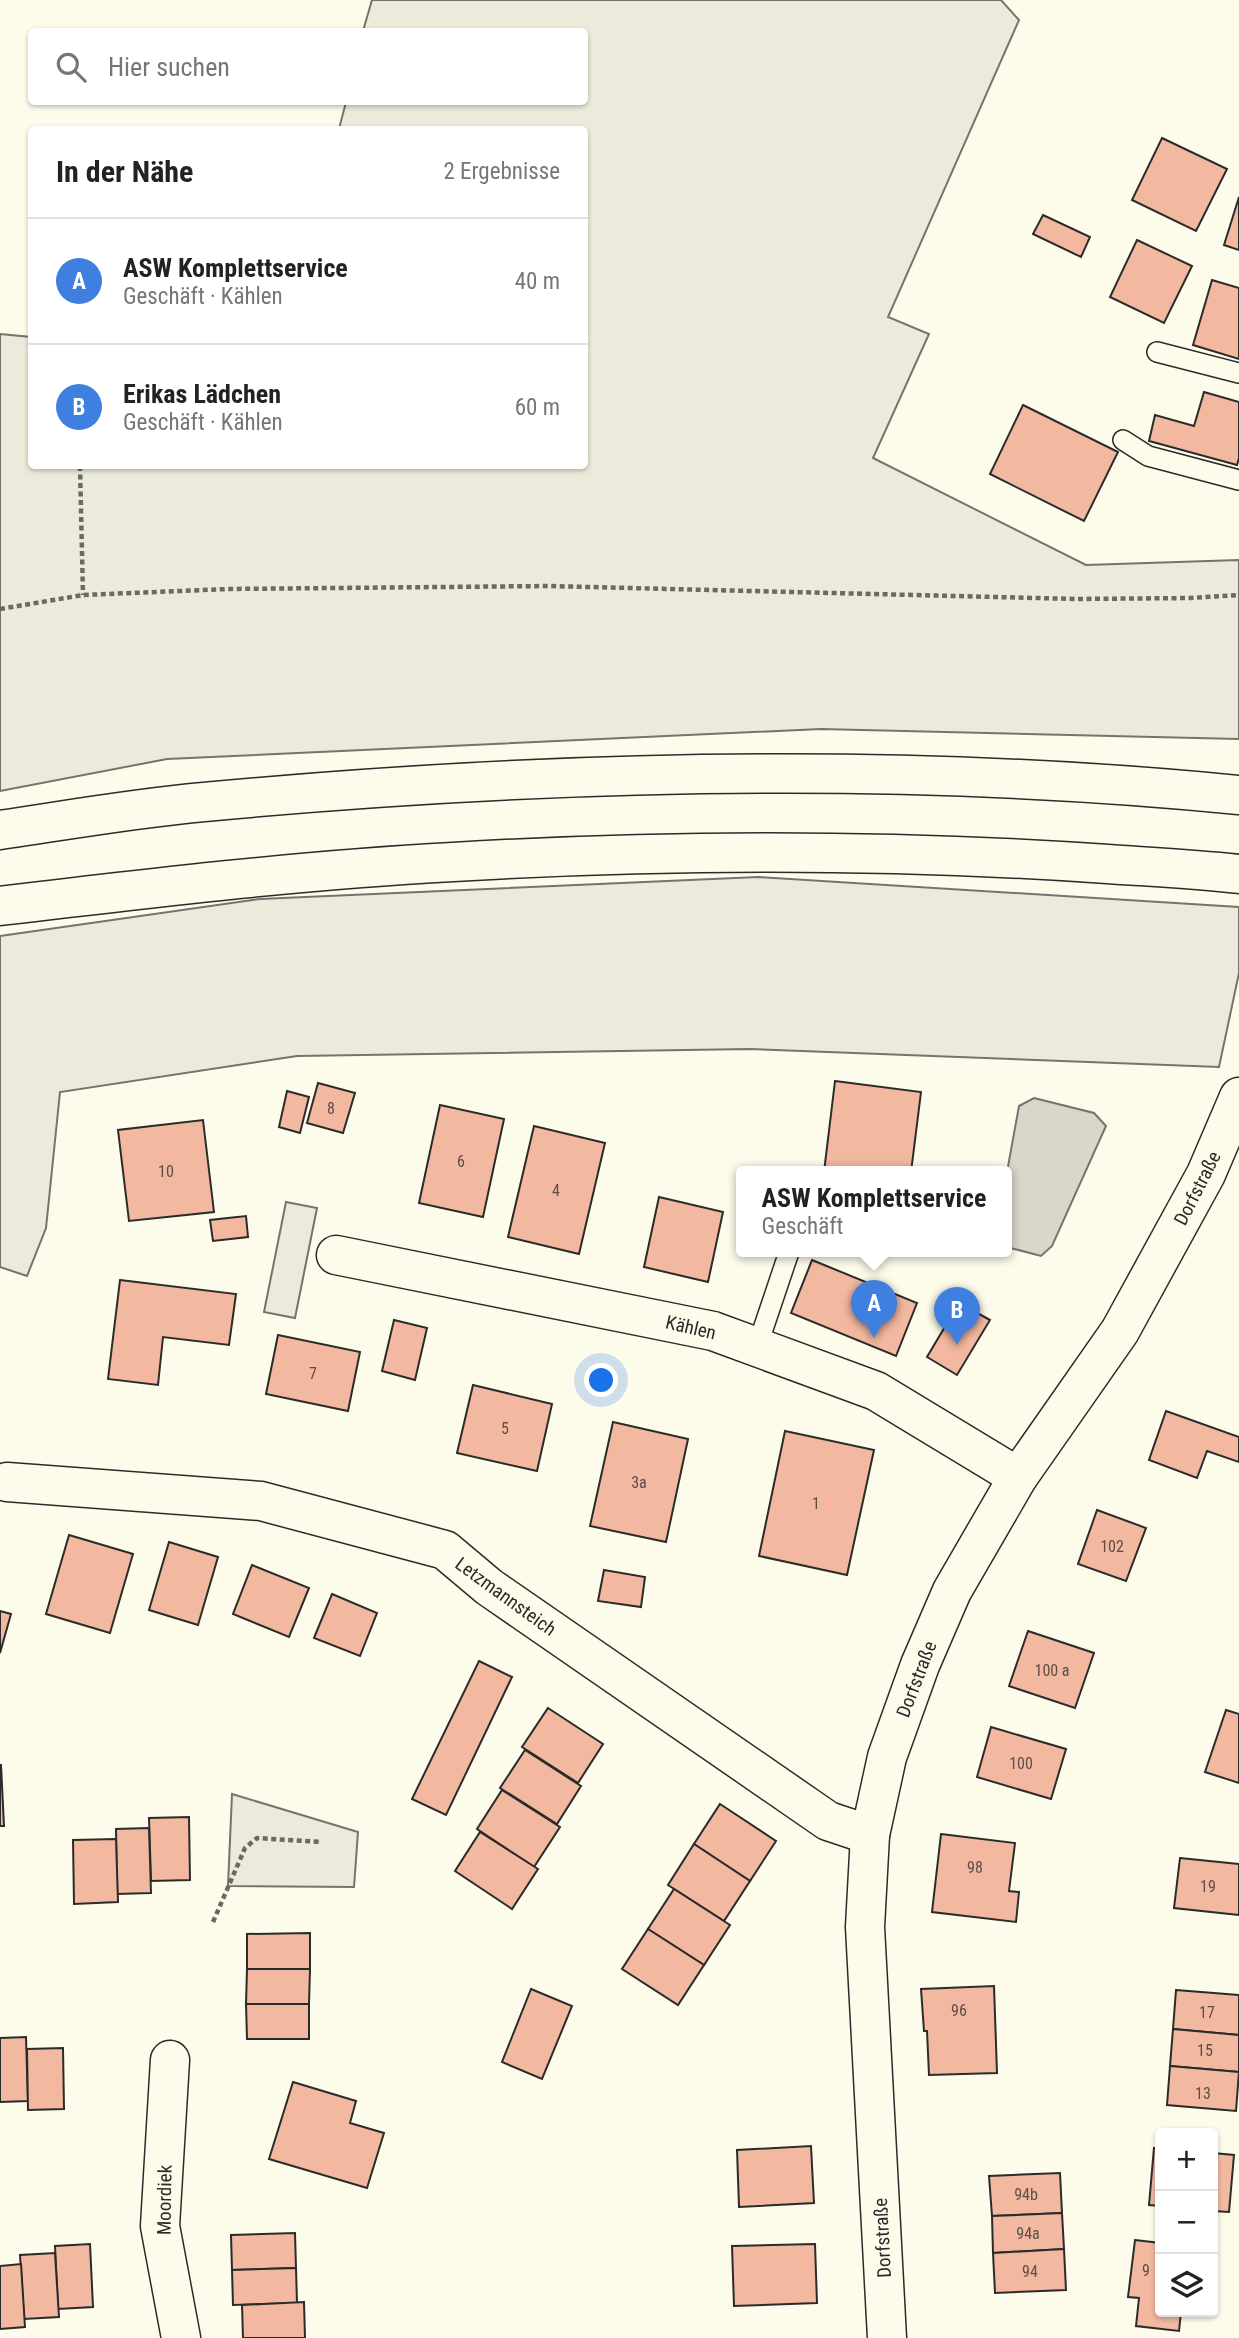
<!DOCTYPE html>
<html lang="de">
<head>
<meta charset="utf-8">
<style>
  :root { --surface:#fff; --page:#f2f2f2; --text:#222; --muted:#767676; --line:#e0e0e0; --accent:#0f766e }
  body { margin:0; font-family:"Roboto Condensed",sans-serif; background:var(--page); color:var(--text) }
  .controls { position:absolute; right:21px; bottom:21px; display:grid; overflow:hidden; border-radius:7px; box-shadow:0 2px 5px #0004 }
  .controls button { width:63px; height:63px; display:grid; place-items:center; padding:0; border:0; border-bottom:2px solid var(--line); background:var(--surface); color:var(--text); font:35px sans-serif }
  .you { position:absolute; left:602px; top:1381px; width:24px; height:24px; margin:-18px; border:5px solid #fff; border-radius:50%; background:#1a73e8; box-shadow:0 0 0 10px #1a73e833 }
  .badge { display:grid; place-items:center; width:46px; height:46px; border-radius:50%; background:var(--accent); color:#fff; font-size:23px; font-weight:700 }
  .pin { position:absolute; translate:-50% -58px; filter:drop-shadow(0 2px 4px #0008) }
  .pin::after { content:''; position:absolute; top:37px; width:24px; height:21px; background:inherit; clip-path:polygon(0 0,100% 0,50% 100%) }
  .popup { position:absolute; left:736px; top:1166px; width:276px; height:91px; box-sizing:border-box; display:grid; place-content:center; border-radius:7px; background:var(--surface); filter:drop-shadow(0 2px 5px #0005); font-size:23px; white-space:nowrap; color:var(--muted) }
  .popup b { font-size:26px; color:var(--text) }
  .popup::after { content:''; position:absolute; left:50%; top:100%; margin-left:-14px; border:14px solid transparent; border-top-color:var(--surface) }
  .list { margin:0; padding:0; list-style:none }
  h2 { display:flex; justify-content:space-between; align-items:center; height:91px; margin:0; padding:0 28px; font-size:30px }
  h2 small { font-size:23px; font-weight:400; color:var(--muted) }
  .list li { display:grid; grid-template-columns:46px 1fr auto; gap:21px; align-items:center; box-sizing:border-box; height:126px; padding:0 28px; border-top:2px solid var(--line) }
  .list b { display:block; font-size:26px; white-space:nowrap }
  .list p { margin:0; font-size:23px; white-space:nowrap; color:var(--muted) }
  .list em { font-size:23px; font-style:normal; color:var(--muted) }
  .icon { flex:none; width:38px; height:38px; fill:none; stroke:currentColor; stroke-width:2; stroke-linecap:round; stroke-linejoin:round }
  .map { position:relative; flex:none; width:1239px; height:2338px; overflow:hidden }
  .search { position:absolute; background:var(--surface); box-shadow:0 2px 5px #0004; left:28px; top:28px; width:560px; height:77px; display:flex; align-items:center; gap:18px; box-sizing:border-box; padding:0 24px; border-radius:7px; color:var(--muted); font-size:26px }
  .panel { position:absolute; background:var(--surface); box-shadow:0 2px 5px #0004; left:28px; top:126px; width:560px; height:343px; border-radius:7px }
  .map>svg:first-child { display:block }
  .green { fill:#ecebdb; stroke:#74746e; stroke-width:2 }
  .parking { fill:#eceadb; stroke:#74746e; stroke-width:2 }
  .water { fill:#d8d7c9; stroke:#74746e; stroke-width:2 }
  .building { fill:#f2b8a0; stroke:#2b2b2b; stroke-width:2 }
  .lines { fill:none; stroke-linecap:round; stroke-linejoin:round }
  .lane-casing { stroke:#2b2b2b; stroke-width:22 }
  .street-casing { stroke:#2b2b2b; stroke-width:41 }
  .highway-casing { stroke:#2b2b2b; stroke-width:41 }
  .path { stroke:#6a6964; stroke-width:4.5; stroke-dasharray:5 3.5; stroke-linecap:butt }
  .lane { stroke:#fdfbea; stroke-width:19 }
  .street { stroke:#fdfbea; stroke-width:38 }
  .highway { stroke:#fdfbea; stroke-width:38 }
  .labels { text-anchor:middle; stroke-width:5; stroke-linejoin:round; paint-order:stroke }
  .number-label { font-size:16px; fill:#5d4e48 }
  .street-label { font-size:19px; fill:#2b2b2b; stroke:#fdfbea }
</style>
</head>
<body>
<div class="map">
<svg width="1239" height="2338" viewBox="0 0 1239 2338">
  <rect width="100%" height="100%" fill="#fdfbea"/>
  <!-- green -->
  <g class="green">
    <polygon points="372,0 1001,0 1019,20 888,317 929,334 873,458 1086,565 1239,560 1239,739 821,729 167,759 0,791 0,334 31,337 32,466 584,466 584,130 339,129 346,102 584,102 584,32 363,31"/>
    <polygon points="758,877 1239,907 1239,973 1219,1067 750,1049 297,1056 60,1092 46,1228 27,1276 0,1267 0,936 260,899"/>
    <polygon points="232,1794 358,1832 354,1887 228,1886"/>
  </g>
  <!-- parking -->
  <polygon class="parking" points="286,1202 317,1208 295,1318 264,1312"/>
  <!-- water -->
  <polygon class="water" points="1034,1098 1094,1113 1106,1126 1052,1246 1041,1256 1007,1247 1007,1172 1019,1106"/>
  <!-- building -->
  <g class="building">
    <polygon points="1162,138 1227,169 1196,231 1132,200"/>
    <polygon points="1239,197 1239,250 1224,245"/>
    <polygon points="1043,215 1090,237 1081,257 1033,234"/>
    <polygon points="1137,240 1192,266 1164,323 1110,297"/>
    <polygon points="1212,280 1239,288 1239,359 1193,345"/>
    <polygon points="1204,392 1239,402 1239,458 1237,465 1149,441 1155,415 1194,426"/>
    <polygon points="1023,405 1118,452 1084,521 990,474"/>
    <polygon points="835,1081 921,1092 911,1172 824,1172"/>
    <polygon points="318,1083 355,1093 343,1133 307,1123"/>
    <polygon points="287,1091 309,1097 300,1133 279,1127"/>
    <polygon points="440,1105 504,1119 483,1217 419,1203"/>
    <polygon points="203,1120 214,1212 129,1221 118,1130"/>
    <polygon points="534,1126 605,1143 579,1254 508,1237"/>
    <polygon points="659,1197 723,1212 708,1282 644,1267"/>
    <polygon points="246,1216 248,1237 213,1241 210,1220"/>
    <polygon points="812,1260 917,1303 896,1356 791,1313"/>
    <polygon points="120,1280 236,1294 229,1345 163,1337 158,1385 108,1379"/>
    <polygon points="959,1303 990,1320 957,1375 927,1357"/>
    <polygon points="394,1320 427,1328 415,1380 382,1371"/>
    <polygon points="278,1335 360,1352 348,1411 266,1394"/>
    <polygon points="473,1385 552,1404 537,1471 457,1453"/>
    <polygon points="1166,1411 1239,1437 1239,1462 1207,1451 1197,1478 1149,1460"/>
    <polygon points="613,1422 688,1439 666,1542 590,1526"/>
    <polygon points="785,1431 874,1450 847,1575 759,1556"/>
    <polygon points="1097,1510 1146,1528 1126,1581 1078,1564"/>
    <polygon points="69,1535 133,1554 110,1633 46,1614"/>
    <polygon points="169,1542 218,1557 198,1625 149,1610"/>
    <polygon points="252,1565 309,1588 289,1637 233,1614"/>
    <polygon points="604,1570 645,1577 641,1607 598,1601"/>
    <polygon points="332,1594 377,1613 360,1656 314,1638"/>
    <polygon points="0,1611 11,1614 0,1653"/>
    <polygon points="1028,1631 1094,1653 1075,1708 1009,1686"/>
    <polygon points="479,1661 512,1677 446,1815 412,1799"/>
    <polygon points="548,1708 603,1744 578,1783 522,1747"/>
    <polygon points="1226,1710 1239,1714 1239,1783 1205,1772"/>
    <polygon points="991,1727 1066,1749 1051,1799 977,1777"/>
    <polygon points="525,1750 581,1786 557,1824 500,1788"/>
    <polygon points="1,1765 4,1826 0,1826 0,1765"/>
    <polygon points="502,1790 560,1827 534,1867 477,1829"/>
    <polygon points="720,1804 776,1841 750,1881 694,1844"/>
    <polygon points="189,1817 190,1880 151,1881 149,1818"/>
    <polygon points="149,1828 151,1893 117,1894 116,1829"/>
    <polygon points="480,1832 538,1869 512,1909 455,1871"/>
    <polygon points="941,1834 1015,1843 1009,1891 1019,1892 1016,1922 932,1912"/>
    <polygon points="116,1839 118,1902 74,1904 73,1840"/>
    <polygon points="694,1844 750,1881 724,1921 668,1885"/>
    <polygon points="1180,1858 1239,1864 1239,1915 1174,1908"/>
    <polygon points="674,1889 730,1925 704,1965 648,1929"/>
    <polygon points="648,1929 704,1965 678,2005 622,1969"/>
    <polygon points="310,1933 310,1969 247,1969 247,1934"/>
    <polygon points="247,1969 310,1969 309,2004 246,2004"/>
    <polygon points="994,1986 997,2073 929,2075 927,2031 924,2031 921,1989"/>
    <polygon points="531,1989 572,2006 542,2079 502,2062"/>
    <polygon points="1176,1990 1239,1995 1239,2035 1173,2029"/>
    <polygon points="246,2004 309,2004 309,2039 247,2039"/>
    <polygon points="1173,2029 1239,2035 1239,2072 1170,2066"/>
    <polygon points="26,2037 28,2101 0,2102 0,2038"/>
    <polygon points="63,2048 64,2109 28,2110 27,2049"/>
    <polygon points="1170,2066 1239,2072 1236,2111 1167,2105"/>
    <polygon points="293,2082 356,2101 350,2123 384,2133 367,2188 269,2159"/>
    <polygon points="811,2146 814,2203 739,2207 737,2150"/>
    <polygon points="1154,2148 1160,2149 1160,2206 1149,2205"/>
    <polygon points="1213,2153 1234,2155 1229,2212 1213,2211"/>
    <polygon points="1060,2173 1062,2213 992,2216 989,2176"/>
    <polygon points="1062,2213 1064,2249 993,2253 992,2216"/>
    <polygon points="295,2233 296,2268 232,2270 231,2235"/>
    <polygon points="1135,2240 1160,2243 1160,2312 1181,2312 1179,2331 1136,2326 1139,2298 1128,2297"/>
    <polygon points="90,2244 93,2307 58,2309 55,2246"/>
    <polygon points="815,2244 817,2303 734,2306 732,2246"/>
    <polygon points="1064,2249 1066,2290 995,2293 993,2253"/>
    <polygon points="55,2253 59,2317 24,2319 20,2255"/>
    <polygon points="21,2264 25,2327 0,2329 0,2266"/>
    <polygon points="296,2268 297,2303 233,2305 232,2270"/>
    <polygon points="304,2302 305,2338 243,2338 242,2305"/>
  </g>
  <g class="lines">
    <defs>
      <g id="lane">
        <polyline points="1157,352 1239,373"/>
        <polyline points="1123,440 1148,456 1239,480"/>
        <polyline points="757,1347 789,1252"/>
      </g>
      <g id="street">
        <polyline points="336,1255 713,1331 876,1391 1018,1477"/>
        <polyline points="7,1482 261,1501 445,1550 489,1587 828,1821 870,1835"/>
        <polyline points="170,2060 160,2226 181,2338"/>
        <polyline points="887,2338 865,1927 870,1835 887,1757 920,1665 952,1591 1018,1477 1120,1331 1206,1174 1239,1097"/>
      </g>
      <g id="highway">
        <path d="M0 830C68 820 136 808 204 802 547 770 896 761 1239 795"/>
        <path d="M0 906C151 888 302 870 453 862 671 849 891 849 1108 864 1152 867 1196 869 1239 874"/>
      </g>
    </defs>
    <!-- lane casing -->
    <use href="#lane" class="lane-casing"/>
    <!-- street casing -->
    <use href="#street" class="street-casing"/>
    <!-- highway casing -->
    <use href="#highway" class="highway-casing"/>
    <!-- path -->
    <g class="path">
      <polyline points="80,466 83,595"/>
      <polyline points="0,609 83,595 228,589 548,586 1077,599 1191,598 1239,595"/>
      <polyline points="213,1922 245,1848 257,1838 321,1842"/>
    </g>
    <!-- lane -->
    <use href="#lane" class="lane"/>
    <!-- street -->
    <use href="#street" class="street"/>
    <!-- highway -->
    <use href="#highway" class="highway"/>
  </g>
  <g class="labels">
    <!-- number labels -->
    <g class="number-label">
      <text x="331" y="1114">8</text>
      <text x="461" y="1167">6</text>
      <text x="166" y="1177">10</text>
      <text x="556" y="1196">4</text>
      <text x="313" y="1379">7</text>
      <text x="505" y="1434">5</text>
      <text x="639" y="1488">3a</text>
      <text x="816" y="1509">1</text>
      <text x="1112" y="1552">102</text>
      <text x="1052" y="1676">100 a</text>
      <text x="1021" y="1769">100</text>
      <text x="975" y="1873">98</text>
      <text x="1208" y="1892">19</text>
      <text x="959" y="2016">96</text>
      <text x="1207" y="2018">17</text>
      <text x="1205" y="2056">15</text>
      <text x="1203" y="2099">13</text>
      <text x="1026" y="2200">94b</text>
      <text x="1028" y="2239">94a</text>
      <text x="1146" y="2276">9</text>
      <text x="1030" y="2277">94</text>
    </g>
    <!-- street labels -->
    <g class="street-label">
      <text transform="translate(1197 1188) rotate(-63)" y="7">Dorfstraße</text>
      <text transform="translate(691 1327) rotate(13)" y="7">Kählen</text>
      <text transform="translate(506 1596) rotate(36)" y="7">Letzmannsteich</text>
      <text transform="translate(916 1679) rotate(-69)" y="7">Dorfstraße</text>
      <text transform="translate(164 2200) rotate(-89)" y="7">Moordiek</text>
      <text transform="translate(882 2238) rotate(-93)" y="7">Dorfstraße</text>
    </g>
  </g>
</svg>
<div class="controls">
<button>+</button>
<button>−</button>
<button><svg class="icon" aria-label="layers" viewBox="0 0 24 24"><path d="M12 4l9 5-9 5-9-5zM3 14l9 5 9-5"/></svg></button>
</div>
<div class="you"></div>
<div class="pin badge" style="left:874px;top:1338px;background:#3f7fe0">A</div>
<div class="popup"><b>ASW Komplettservice</b>Geschäft</div>
<div class="pin badge" style="left:957px;top:1345px;background:#3f7fe0">B</div>
<div class="search"><svg class="icon" aria-label="search" viewBox="0 0 24 24"><circle cx="10" cy="10" r="6"/><path d="M15 15l6 6"/></svg>Hier suchen</div>
<section class="panel">
<h2>In der Nähe<small>2 Ergebnisse</small></h2>
<ul class="list">
<li><span class="badge" style="background:#3f7fe0">A</span><div><b>ASW Komplettservice</b><p>Geschäft · Kählen</p></div><em>40 m</em></li>
<li><span class="badge" style="background:#3f7fe0">B</span><div><b>Erikas Lädchen</b><p>Geschäft · Kählen</p></div><em>60 m</em></li>
</ul>
</section>
</div>
</body>
</html>
